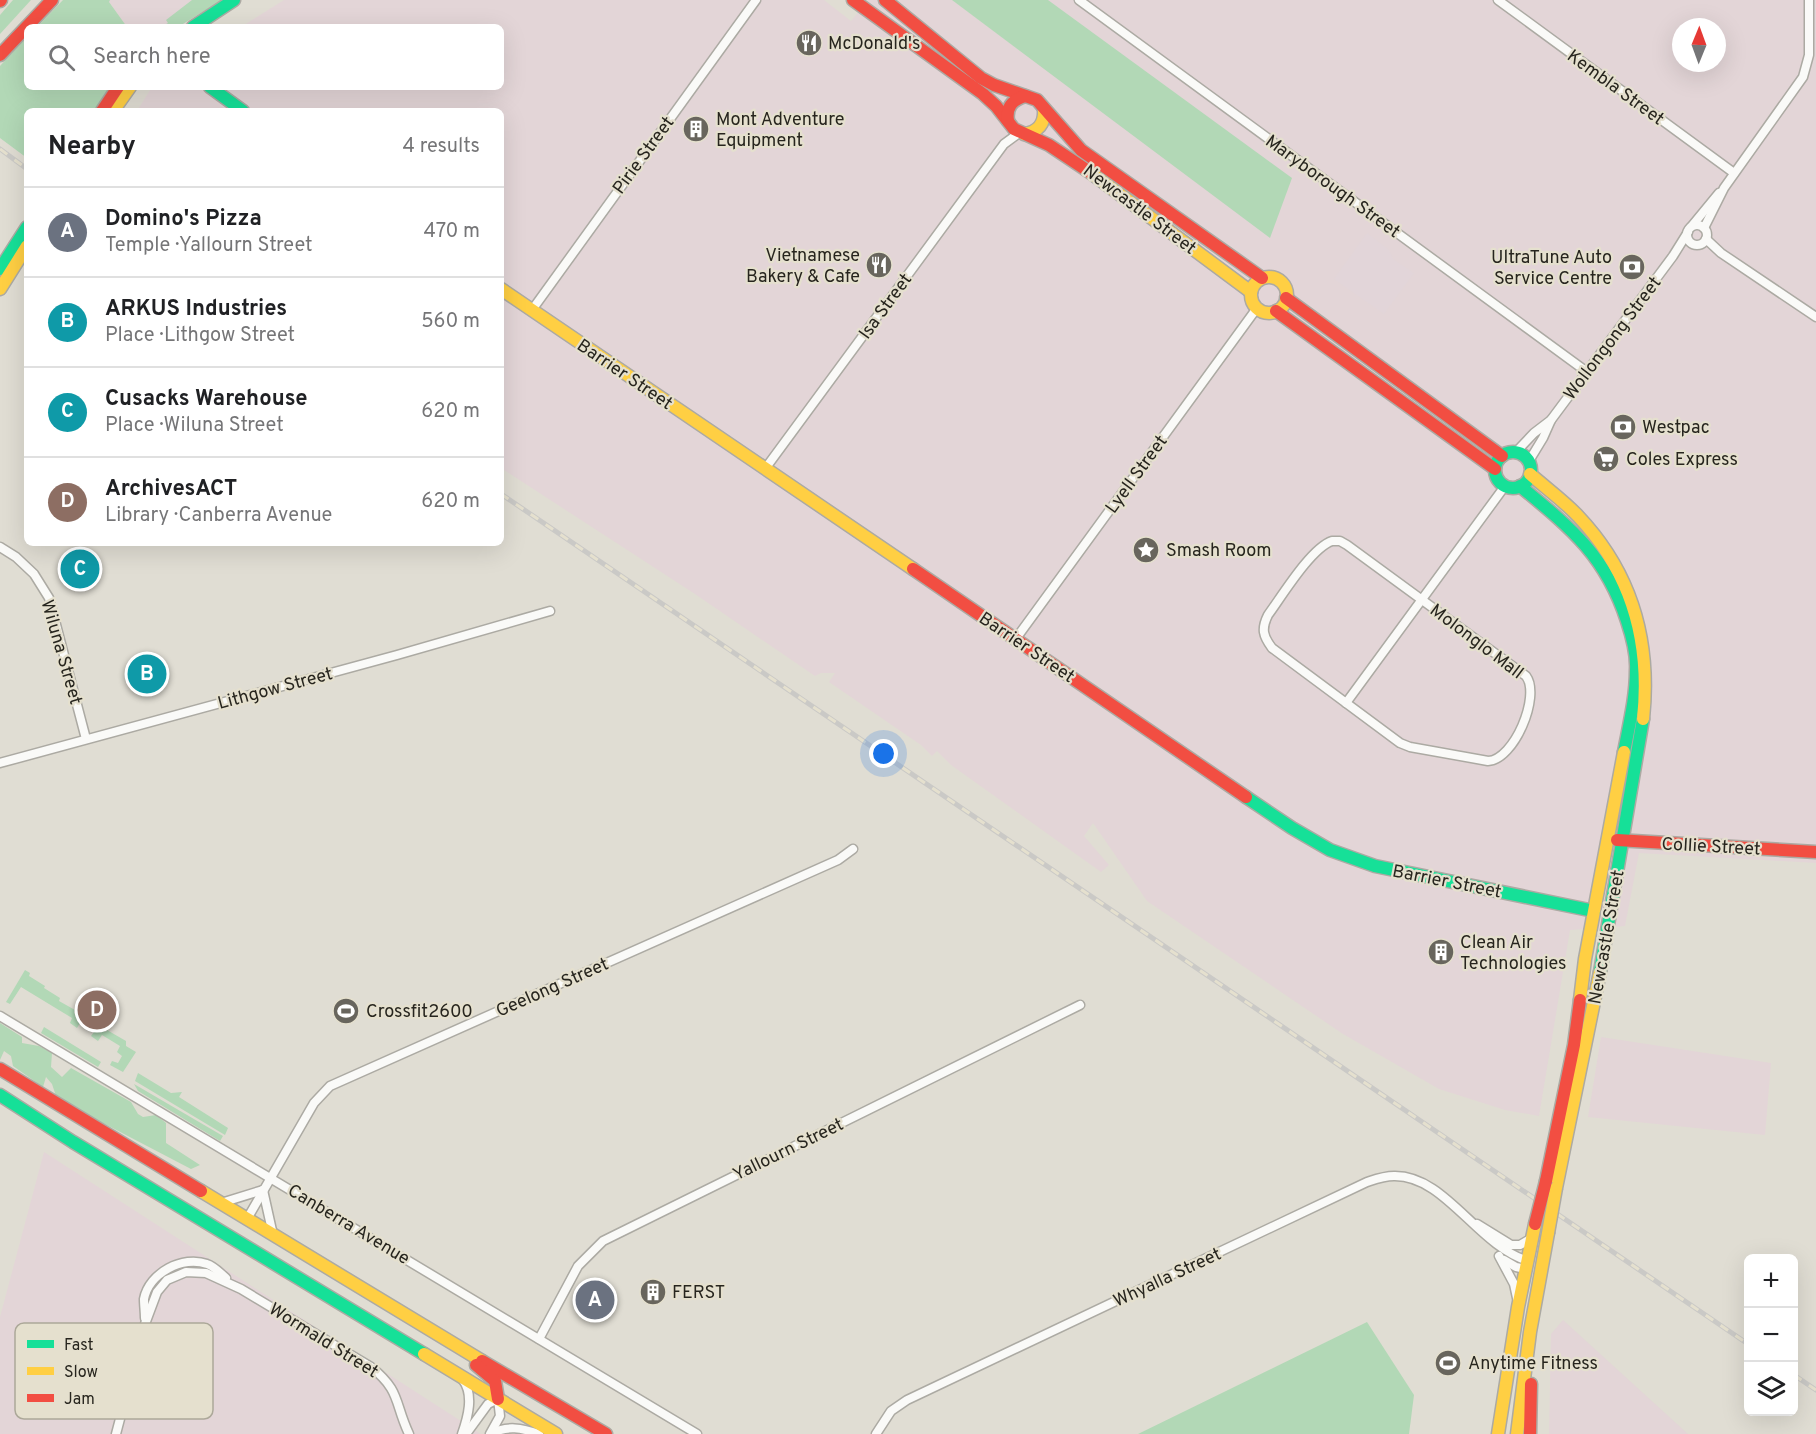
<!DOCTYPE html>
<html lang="en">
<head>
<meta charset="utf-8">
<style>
  :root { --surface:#fff; --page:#f2f2f2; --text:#202124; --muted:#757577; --line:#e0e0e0; --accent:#68655d }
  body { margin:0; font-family:Overpass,sans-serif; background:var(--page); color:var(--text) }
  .controls { position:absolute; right:18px; bottom:18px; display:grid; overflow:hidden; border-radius:9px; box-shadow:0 6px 24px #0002 }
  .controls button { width:54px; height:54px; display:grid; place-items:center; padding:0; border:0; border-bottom:2px solid var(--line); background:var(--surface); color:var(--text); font:30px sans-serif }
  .compass { position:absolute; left:1672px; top:18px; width:54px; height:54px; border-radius:50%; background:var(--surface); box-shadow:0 6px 24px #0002; rotate:1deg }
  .you { position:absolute; left:884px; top:754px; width:21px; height:21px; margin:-15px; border:4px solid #fff; border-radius:50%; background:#1a73e8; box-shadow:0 0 0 9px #1a73e833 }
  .badge { display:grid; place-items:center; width:39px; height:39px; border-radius:50%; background:var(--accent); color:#fff; font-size:20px; font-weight:700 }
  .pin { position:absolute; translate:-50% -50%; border:3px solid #fff; box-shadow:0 2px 6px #0006 }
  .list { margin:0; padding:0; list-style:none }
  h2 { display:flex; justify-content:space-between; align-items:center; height:78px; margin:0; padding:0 24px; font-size:26px }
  h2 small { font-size:20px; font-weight:400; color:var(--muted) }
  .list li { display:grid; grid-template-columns:39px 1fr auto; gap:18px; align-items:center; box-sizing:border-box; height:90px; padding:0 24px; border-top:2px solid var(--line) }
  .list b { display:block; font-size:22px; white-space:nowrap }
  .list p { margin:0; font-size:20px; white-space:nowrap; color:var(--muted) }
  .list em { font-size:20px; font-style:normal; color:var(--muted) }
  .icon { flex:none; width:33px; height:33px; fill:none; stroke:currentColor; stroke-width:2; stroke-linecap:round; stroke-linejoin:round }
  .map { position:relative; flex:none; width:1816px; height:1434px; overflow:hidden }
  .search { position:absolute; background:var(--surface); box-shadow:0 6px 24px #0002; left:24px; top:24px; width:480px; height:66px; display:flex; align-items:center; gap:15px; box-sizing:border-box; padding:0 21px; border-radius:9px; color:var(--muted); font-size:22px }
  .panel { position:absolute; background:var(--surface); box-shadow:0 6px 24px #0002; left:24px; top:108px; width:480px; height:438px; border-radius:9px }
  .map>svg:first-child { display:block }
  .commercial { fill:#e3d5d7; fill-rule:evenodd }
  .education { fill:#e2d5d9 }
  .green { fill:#b2d8b6 }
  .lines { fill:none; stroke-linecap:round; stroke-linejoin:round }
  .street-casing { stroke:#acaaa3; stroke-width:11 }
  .fast-casing { stroke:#acaaa3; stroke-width:15 }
  .slow-casing { stroke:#acaaa3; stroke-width:15 }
  .jam-casing { stroke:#acaaa3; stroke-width:15 }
  .street { stroke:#fafaf8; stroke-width:8 }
  .fast { stroke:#16e098; stroke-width:12 }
  .slow { stroke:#ffcf43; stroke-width:12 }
  .jam { stroke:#f24e42; stroke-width:12 }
  .rail-casing { stroke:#cac9c6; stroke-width:5 }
  .rail { stroke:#e5e0ce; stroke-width:3; stroke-dasharray:9; stroke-linecap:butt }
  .slow-bridge-casing { stroke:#acaaa3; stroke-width:15; stroke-linecap:butt }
  .jam-bridge-casing { stroke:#acaaa3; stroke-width:15; stroke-linecap:butt }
  .slow-bridge { stroke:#ffcf43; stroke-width:12 }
  .jam-bridge { stroke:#f24e42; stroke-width:12 }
  .labels { text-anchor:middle; stroke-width:4.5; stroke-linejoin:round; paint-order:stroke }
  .poi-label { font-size:18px; fill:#27251e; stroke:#e5e0ce; text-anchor:start }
  .street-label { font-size:18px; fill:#27251e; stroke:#e5e0ce }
  .key { fill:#e5e0ce; stroke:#aca899; stroke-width:1.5 }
  .key-label { font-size:16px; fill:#27251e }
</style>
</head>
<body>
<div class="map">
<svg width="1816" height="1434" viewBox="0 0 1816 1434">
  <rect width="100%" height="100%" fill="#e0ddd3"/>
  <!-- commercial -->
  <g class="commercial">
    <polygon points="110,0 222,0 178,27 127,27 109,2"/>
    <path d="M284 0H824L851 21 868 0H1816V863L1639 853 1625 926 1570 930 1539 1116 1505 1110 1439 1089 1343 1034 1147 901 1093 823 1084 836 1109 865 1101 872 951 765 937 751 932 756 921 745 829 682 835 673H821L815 676 695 594 501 468V111H137L152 87H501V27H241ZM1681 27H1717V63H1681Z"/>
    <polygon points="1601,1037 1771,1063 1765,1135 1588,1117"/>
    <polygon points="44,1152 481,1434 0,1434 0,1317"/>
    <polygon points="1563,1320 1688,1434 1549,1434 1551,1334"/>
  </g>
  <!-- education -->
  <polygon class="education" points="1367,233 1389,250 1393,259 1414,273 1384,314 1334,279"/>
  <!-- green -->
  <g class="green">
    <polygon points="13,0 31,0 0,34 0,15"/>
    <polygon points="63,0 110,0 109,2 127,27 37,27"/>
    <polygon points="192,0 222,0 178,27 161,27 168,23 166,20"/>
    <polygon points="952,0 1048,0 1292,178 1270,238"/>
    <polygon points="27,37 27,87 111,87 96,111 27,111 27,158 0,138 0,66"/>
    <polygon points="25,970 30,973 29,976 45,986 44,988 60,998 59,1001 75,1010 74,1013 87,1021 84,1026 80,1023 77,1028 70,1023 72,1018 21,987 10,1004 6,1002"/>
    <polygon points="0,1023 22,1037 22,1043 39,1046 52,1053 51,1067 62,1077 71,1068 131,1102 138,1114 143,1117 156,1115 166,1123 166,1143 200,1165 191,1169 57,1099 52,1084 46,1077 43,1087 13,1066 11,1056 4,1051 0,1060"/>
    <polygon points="92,1024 106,1032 107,1030 126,1041 126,1046 136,1052 123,1072 110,1065 112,1061 118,1063 122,1056 117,1052 120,1046 102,1035 98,1041 91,1036 94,1032 89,1029"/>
    <polygon points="44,1027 101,1062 98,1067 41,1033"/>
    <polygon points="138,1073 171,1093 182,1092 179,1097 228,1128 225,1135 135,1081"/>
    <polygon points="134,1084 223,1136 220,1141 138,1091"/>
    <polygon points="1367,1322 1414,1395 1409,1434 1138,1434"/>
  </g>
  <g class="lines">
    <defs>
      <g id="street">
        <polyline points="1079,0 1587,372"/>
        <polyline points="1498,0 1734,173"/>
        <circle cx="1697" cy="235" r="10"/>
        <polyline points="1691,227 1719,193"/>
        <polyline points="1704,228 1724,188 1803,77 1809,55 1809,0"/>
        <polyline points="1706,239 1721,253 1816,317"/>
        <polyline points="532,310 756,0"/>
        <polyline points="1516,452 1534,433 1551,420 1673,256 1688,232"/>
        <polyline points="1529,461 1543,438 1551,420"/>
        <polyline points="765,469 1004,144 1019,133"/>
        <path d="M1332 541H1340L1347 545 1526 676C1541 696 1514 760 1488 761L1410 747 1400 743 1272 648C1263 636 1261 629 1268 615 1282 596 1311 548 1332 541Z"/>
        <polyline points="0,547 16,557 34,574 49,598 86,739"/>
        <polyline points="1015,640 1257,308"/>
        <polyline points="1346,703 1505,486"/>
        <polyline points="0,763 397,655 550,611"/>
        <polyline points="0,1016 697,1434"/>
        <polyline points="263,1190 273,1235"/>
        <polyline points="221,1203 263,1190"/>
        <polyline points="247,1219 314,1103 330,1086 838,860 853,849"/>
        <polyline points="1477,1224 1511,1245 1520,1245 1532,1238"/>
        <polyline points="1499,1256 1514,1284 1517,1298"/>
        <polyline points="1504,1260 1516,1267 1526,1269"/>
        <path d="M145 1318C145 1312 144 1305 144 1299 149 1273 183 1255 207 1264 214 1266 220 1273 226 1278"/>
        <polyline points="539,1339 578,1266 603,1241 1080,1005"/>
        <path d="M116 1434 145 1324 157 1292 167 1280 186 1272 206 1273 241 1289 371 1367C401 1391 394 1402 409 1434"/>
        <path d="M462 1434C468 1417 474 1395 463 1380"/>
        <polyline points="466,1434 488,1404 498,1399 500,1416 490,1434"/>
        <path d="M491 1434C507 1425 522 1428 539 1434"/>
        <path d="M876 1434 891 1411 907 1400 1367 1182C1376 1179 1384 1176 1394 1176 1445 1175 1477 1245 1528 1261"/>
      </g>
      <g id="fast">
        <polyline points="193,27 234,0"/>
        <polyline points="210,87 243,111"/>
        <polyline points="0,269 27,227"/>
        <circle cx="1513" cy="470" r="18"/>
        <path d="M1520 486C1571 528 1606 556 1627 621 1632 636 1637 654 1636 670 1636 698 1629 725 1624 752"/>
        <polyline points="1246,797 1292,828 1330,850 1375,866 1594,911"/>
        <polyline points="1600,972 1643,719"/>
        <polyline points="0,1095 73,1142 424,1354"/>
      </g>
      <g id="slow">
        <polyline points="113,111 130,87"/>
        <path d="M1024 134C1038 132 1045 124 1044 110"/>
        <polyline points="1091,173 1251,292"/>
        <circle cx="1269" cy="295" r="18"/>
        <polyline points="0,289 27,246"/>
        <polyline points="501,289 913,569"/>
        <path d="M1530 474C1546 488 1564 501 1578 516 1632 573 1651 643 1643 719"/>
        <polyline points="1580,1000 1585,959 1624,752"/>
        <polyline points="1556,1188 1600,972"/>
        <polyline points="201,1191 482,1361"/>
        <polyline points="424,1354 556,1434"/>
        <polyline points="1498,1434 1518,1307 1535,1224"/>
        <polyline points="1517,1434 1530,1332 1548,1233"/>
      </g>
      <g id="jam">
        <polyline points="853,0 983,94 996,106 1014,129 1049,145 1091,173"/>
        <polyline points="885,0 981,78 994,85 1037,100 1081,150 1262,278"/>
        <polyline points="0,1 1,0"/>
        <polyline points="0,55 52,0"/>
        <polyline points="102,111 118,87"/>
        <path d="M1008 121C1006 107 1012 100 1025 96"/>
        <polyline points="1286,298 1502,456"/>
        <polyline points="1276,311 1495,469"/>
        <polyline points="913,569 1246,797"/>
        <polyline points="1617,840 1816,852"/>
        <polyline points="0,1069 201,1191"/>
        <polyline points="1546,1181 1574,1045 1580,1000"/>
        <polyline points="482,1361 606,1434"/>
        <polyline points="476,1365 495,1381 498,1399"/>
        <polyline points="1530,1434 1531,1384"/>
      </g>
    </defs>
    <!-- street casing -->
    <use href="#street" class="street-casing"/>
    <!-- fast casing -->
    <use href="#fast" class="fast-casing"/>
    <!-- slow casing -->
    <use href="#slow" class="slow-casing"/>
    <!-- jam casing -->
    <use href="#jam" class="jam-casing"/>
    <!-- street -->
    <use href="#street" class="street"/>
    <!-- fast -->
    <use href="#fast" class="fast"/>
    <!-- slow -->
    <use href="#slow" class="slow"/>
    <!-- jam -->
    <use href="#jam" class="jam"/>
    <defs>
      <g id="rail">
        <polyline points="0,149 27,169"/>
        <polyline points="501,494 1748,1344"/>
        <polyline points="1794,1375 1816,1390"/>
      </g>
    </defs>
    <!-- rail casing -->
    <use href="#rail" class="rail-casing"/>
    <!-- rail -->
    <use href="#rail" class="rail"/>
    <defs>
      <polyline id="slow-bridge" points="1548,1233 1556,1188"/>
      <polyline id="jam-bridge" points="1535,1224 1546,1181"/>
    </defs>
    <!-- slow-bridge casing -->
    <use href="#slow-bridge" class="slow-bridge-casing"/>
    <!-- jam-bridge casing -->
    <use href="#jam-bridge" class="jam-bridge-casing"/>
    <!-- slow-bridge -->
    <use href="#slow-bridge" class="slow-bridge"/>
    <!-- jam-bridge -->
    <use href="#jam-bridge" class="jam-bridge"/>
  </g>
  <!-- icons -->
  <defs>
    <symbol id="restaurant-disc" viewBox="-11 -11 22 22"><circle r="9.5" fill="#68655d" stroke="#e5e0ce"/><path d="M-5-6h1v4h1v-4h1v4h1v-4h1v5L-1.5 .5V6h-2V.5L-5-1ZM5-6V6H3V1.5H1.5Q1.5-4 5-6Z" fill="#fff"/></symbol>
    <symbol id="building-disc" viewBox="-11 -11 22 22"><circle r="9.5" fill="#68655d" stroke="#e5e0ce"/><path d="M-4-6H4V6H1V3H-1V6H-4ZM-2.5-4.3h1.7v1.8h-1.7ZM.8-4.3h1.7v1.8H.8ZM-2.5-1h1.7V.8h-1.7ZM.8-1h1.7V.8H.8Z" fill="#fff"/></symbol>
    <symbol id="bank-disc" viewBox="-11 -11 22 22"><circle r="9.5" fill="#68655d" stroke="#e5e0ce"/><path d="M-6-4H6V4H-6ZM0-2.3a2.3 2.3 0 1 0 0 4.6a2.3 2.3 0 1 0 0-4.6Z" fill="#fff"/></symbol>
    <symbol id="supermarket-disc" viewBox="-11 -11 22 22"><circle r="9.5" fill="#68655d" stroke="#e5e0ce"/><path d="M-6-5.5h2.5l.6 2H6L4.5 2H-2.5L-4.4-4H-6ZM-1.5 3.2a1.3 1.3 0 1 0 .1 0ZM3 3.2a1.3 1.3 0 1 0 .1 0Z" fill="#fff"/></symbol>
    <symbol id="sight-disc" viewBox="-11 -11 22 22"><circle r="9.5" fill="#68655d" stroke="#e5e0ce"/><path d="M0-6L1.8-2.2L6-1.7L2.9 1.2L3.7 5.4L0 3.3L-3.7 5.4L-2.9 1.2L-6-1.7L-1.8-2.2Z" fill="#fff"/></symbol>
    <symbol id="stadium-disc" viewBox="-11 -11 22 22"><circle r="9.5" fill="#68655d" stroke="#e5e0ce"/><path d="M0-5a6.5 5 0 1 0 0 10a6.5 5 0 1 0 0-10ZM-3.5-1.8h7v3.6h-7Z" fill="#fff"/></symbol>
  </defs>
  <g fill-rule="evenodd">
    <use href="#restaurant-disc" x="794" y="28" width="30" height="30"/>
    <use href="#building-disc" x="681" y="114" width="30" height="30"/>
    <use href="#restaurant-disc" x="864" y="250" width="30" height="30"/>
    <use href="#bank-disc" x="1617" y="252" width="30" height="30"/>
    <use href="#bank-disc" x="1608" y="412" width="30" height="30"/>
    <use href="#supermarket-disc" x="1591" y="444" width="30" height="30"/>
    <use href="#sight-disc" x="1131" y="535" width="30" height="30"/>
    <use href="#building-disc" x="1426" y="937" width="30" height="30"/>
    <use href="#stadium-disc" x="331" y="996" width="30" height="30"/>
    <use href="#building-disc" x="638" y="1277" width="30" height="30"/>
    <use href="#stadium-disc" x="1433" y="1348" width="30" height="30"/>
  </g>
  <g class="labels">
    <!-- poi labels -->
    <g class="poi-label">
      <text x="828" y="49">McDonald's</text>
      <text x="716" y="125">Mont Adventure<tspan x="716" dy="21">Equipment</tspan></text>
      <text x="860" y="261" text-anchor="end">Vietnamese<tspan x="860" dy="21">Bakery &amp; Cafe</tspan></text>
      <text x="1612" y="263" text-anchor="end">UltraTune Auto<tspan x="1612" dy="21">Service Centre</tspan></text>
      <text x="1642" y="433">Westpac</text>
      <text x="1626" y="465">Coles Express</text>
      <text x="1166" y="556">Smash Room</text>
      <text x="1460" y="948">Clean Air<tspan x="1460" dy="21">Technologies</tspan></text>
      <text x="366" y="1017">Crossfit2600</text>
      <text x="672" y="1298">FERST</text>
      <text x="1468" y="1369">Anytime Fitness</text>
    </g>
    <!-- street labels -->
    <g class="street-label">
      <text transform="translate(1616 87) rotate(36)" y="6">Kembla Street</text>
      <text transform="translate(643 155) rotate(-54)" y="6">Pirie Street</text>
      <text transform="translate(1333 186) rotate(36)" y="6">Maryborough Street</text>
      <text transform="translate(1140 209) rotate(37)" y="6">Newcastle Street</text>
      <text transform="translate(885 306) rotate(-54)" y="6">Isa Street</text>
      <text transform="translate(1612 338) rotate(-53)" y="6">Wollongong Street</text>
      <text transform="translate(625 374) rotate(34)" y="6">Barrier Street</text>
      <text transform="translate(1136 474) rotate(-54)" y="6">Lyell Street</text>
      <text transform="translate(1477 641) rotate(37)" y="6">Molonglo Mall</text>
      <text transform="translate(1027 647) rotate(34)" y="6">Barrier Street</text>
      <text transform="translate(62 652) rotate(74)" y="6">Wiluna Street</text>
      <text transform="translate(275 688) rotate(-15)" y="6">Lithgow Street</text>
      <text transform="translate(1711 846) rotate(3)" y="6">Collie Street</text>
      <text transform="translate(1447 881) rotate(11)" y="6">Barrier Street</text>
      <text transform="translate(1606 937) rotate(-80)" y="6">Newcastle Street</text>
      <text transform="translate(552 987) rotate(-24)" y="6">Geelong Street</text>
      <text transform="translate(788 1149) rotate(-26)" y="6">Yallourn Street</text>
      <text transform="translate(349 1224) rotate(31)" y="6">Canberra Avenue</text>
      <text transform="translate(1167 1277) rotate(-25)" y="6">Whyalla Street</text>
      <text transform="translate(324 1340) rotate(32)" y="6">Wormald Street</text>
    </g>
  </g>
  <!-- legend -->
  <rect x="15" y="1323" width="198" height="96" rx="9" class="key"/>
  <rect x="27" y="1340" width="27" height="8" fill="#16e098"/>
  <rect x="27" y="1367" width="27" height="8" fill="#ffcf43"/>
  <rect x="27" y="1394" width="27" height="8" fill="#f24e42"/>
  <g class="key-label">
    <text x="64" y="1350">Fast</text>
    <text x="64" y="1377">Slow</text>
    <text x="64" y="1404">Jam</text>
  </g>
</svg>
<div class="controls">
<button>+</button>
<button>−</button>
<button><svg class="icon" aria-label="layers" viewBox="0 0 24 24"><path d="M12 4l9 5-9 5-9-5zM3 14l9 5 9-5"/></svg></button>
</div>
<svg class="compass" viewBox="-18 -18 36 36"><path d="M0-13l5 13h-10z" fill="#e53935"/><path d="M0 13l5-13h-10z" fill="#757577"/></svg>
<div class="you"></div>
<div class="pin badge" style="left:595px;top:1300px;background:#6b7280">A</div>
<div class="pin badge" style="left:147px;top:674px;background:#0f9aa8">B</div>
<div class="pin badge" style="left:80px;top:569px;background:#0f9aa8">C</div>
<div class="pin badge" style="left:97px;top:1010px;background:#8d6e63">D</div>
<div class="search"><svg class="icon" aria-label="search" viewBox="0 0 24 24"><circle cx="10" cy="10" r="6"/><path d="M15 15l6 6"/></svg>Search here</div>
<section class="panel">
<h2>Nearby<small>4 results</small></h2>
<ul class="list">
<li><span class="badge" style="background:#6b7280">A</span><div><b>Domino's Pizza</b><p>Temple · Yallourn Street</p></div><em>470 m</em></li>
<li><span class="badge" style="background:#0f9aa8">B</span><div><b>ARKUS Industries</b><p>Place · Lithgow Street</p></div><em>560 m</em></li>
<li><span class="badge" style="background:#0f9aa8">C</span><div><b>Cusacks Warehouse</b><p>Place · Wiluna Street</p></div><em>620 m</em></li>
<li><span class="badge" style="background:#8d6e63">D</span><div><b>ArchivesACT</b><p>Library · Canberra Avenue</p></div><em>620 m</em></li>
</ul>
</section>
</div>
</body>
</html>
